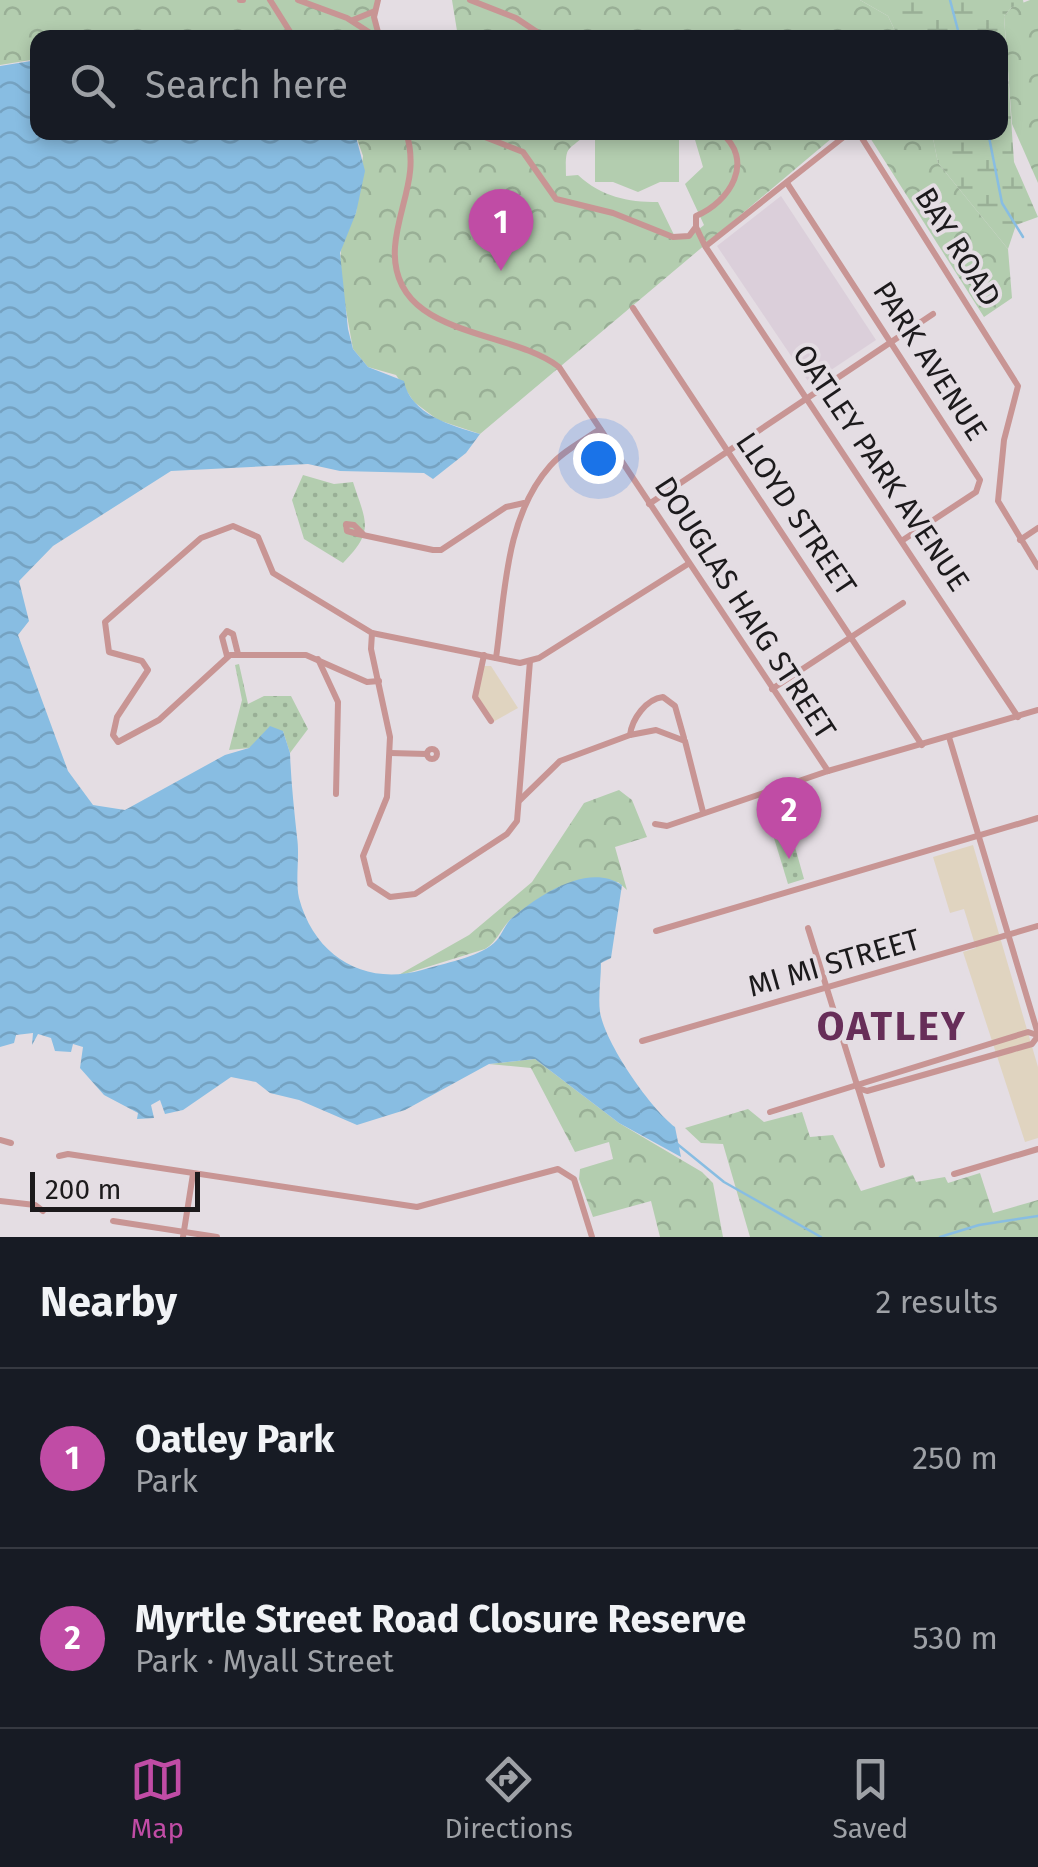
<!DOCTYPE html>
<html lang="en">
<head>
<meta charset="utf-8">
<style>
  :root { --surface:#171b24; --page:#20242c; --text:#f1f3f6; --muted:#9ea1a6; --line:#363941; --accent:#c04ca5 }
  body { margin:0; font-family:"Fira Sans",sans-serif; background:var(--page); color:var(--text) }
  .scale { position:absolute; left:30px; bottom:25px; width:170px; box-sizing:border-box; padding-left:10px; border:5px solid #1c1a1c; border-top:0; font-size:28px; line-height:35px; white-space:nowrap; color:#1c1a1c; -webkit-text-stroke:8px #e4dde3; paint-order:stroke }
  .you { position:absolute; left:598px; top:458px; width:35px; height:35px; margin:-25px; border:8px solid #fff; border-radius:50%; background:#1a73e8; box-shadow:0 0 0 15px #1a73e833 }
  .badge { display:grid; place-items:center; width:65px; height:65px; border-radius:50%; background:var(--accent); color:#fff; font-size:32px; font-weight:700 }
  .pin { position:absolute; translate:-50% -82px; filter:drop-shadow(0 2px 5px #0008) }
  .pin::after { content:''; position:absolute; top:52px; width:35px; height:30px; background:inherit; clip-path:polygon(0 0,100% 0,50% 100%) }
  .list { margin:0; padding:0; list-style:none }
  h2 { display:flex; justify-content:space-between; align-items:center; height:130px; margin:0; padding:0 40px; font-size:42px }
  h2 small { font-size:32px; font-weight:400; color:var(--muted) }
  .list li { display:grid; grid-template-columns:65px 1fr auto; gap:30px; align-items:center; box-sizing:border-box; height:180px; padding:0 40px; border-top:2px solid var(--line) }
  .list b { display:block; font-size:38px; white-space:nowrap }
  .list p { margin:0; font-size:32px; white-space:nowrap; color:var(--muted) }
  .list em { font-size:32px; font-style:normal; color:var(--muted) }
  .icon { flex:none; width:55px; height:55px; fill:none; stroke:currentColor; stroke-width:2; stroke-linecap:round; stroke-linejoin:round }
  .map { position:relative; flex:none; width:1038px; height:1237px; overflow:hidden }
  .search { position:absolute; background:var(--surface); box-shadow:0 5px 15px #0003; left:30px; right:30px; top:30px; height:110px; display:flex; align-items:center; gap:25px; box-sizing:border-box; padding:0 35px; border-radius:20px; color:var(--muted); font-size:38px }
  .sheet { height:490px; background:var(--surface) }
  nav { display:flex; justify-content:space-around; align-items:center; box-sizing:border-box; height:140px; border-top:2px solid var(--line); background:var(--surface); font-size:28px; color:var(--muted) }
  nav a { display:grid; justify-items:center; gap:5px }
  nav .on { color:var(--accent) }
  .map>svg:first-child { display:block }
  .commercial { fill:#e0d4c0 }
  .built { fill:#dbcfda }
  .grass { fill:url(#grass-dots) }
  .forest { fill:url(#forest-crowns) }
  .wetland { fill:url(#wetland-marsh) }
  .pitch { fill:#b3cdaf }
  .water { fill:url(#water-waves) }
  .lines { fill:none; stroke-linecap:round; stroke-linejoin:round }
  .stream { stroke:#88bde2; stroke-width:2.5 }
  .minor { stroke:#c89594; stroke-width:6 }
  .labels { text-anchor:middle; stroke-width:8; stroke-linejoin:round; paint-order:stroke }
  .street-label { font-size:30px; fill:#1c1a1c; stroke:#e4dde3 }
  .district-label { font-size:40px; font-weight:bold; letter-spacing:2.5px; fill:#672e59; stroke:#e4dde3 }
</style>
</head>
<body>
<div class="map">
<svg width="1038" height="1237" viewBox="0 0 1038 1237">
  <defs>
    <pattern id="grass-dots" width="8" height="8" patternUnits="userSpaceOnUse" patternTransform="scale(2.5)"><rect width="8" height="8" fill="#b3cdaf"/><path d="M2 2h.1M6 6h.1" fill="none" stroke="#99af96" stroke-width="1.8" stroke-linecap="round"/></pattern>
    <pattern id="forest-crowns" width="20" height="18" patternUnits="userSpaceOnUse" patternTransform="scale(2.5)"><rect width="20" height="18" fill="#b3cdaf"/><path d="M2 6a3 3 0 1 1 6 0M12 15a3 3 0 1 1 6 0" fill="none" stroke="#99af96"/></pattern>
    <pattern id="wetland-marsh" width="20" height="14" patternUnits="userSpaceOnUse" patternTransform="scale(2.5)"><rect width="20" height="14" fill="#b3cdaf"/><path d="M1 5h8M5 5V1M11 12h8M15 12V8" fill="none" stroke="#99af96"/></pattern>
    <pattern id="water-waves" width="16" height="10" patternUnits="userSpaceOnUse" patternTransform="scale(2.5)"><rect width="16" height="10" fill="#88bde2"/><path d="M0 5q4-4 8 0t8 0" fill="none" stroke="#75a2c1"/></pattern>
  </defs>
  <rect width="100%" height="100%" fill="#e4dde3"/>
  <!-- commercial -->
  <g class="commercial">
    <polygon points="483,666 491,666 518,708 493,722 477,697"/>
    <polygon points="973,845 1038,1067 1038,1138 1025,1142 963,952 976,948 964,909 950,913 933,857"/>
  </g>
  <!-- built -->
  <polygon class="built" points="781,196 876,340 810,384 717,246"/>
  <!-- grass -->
  <g class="grass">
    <path d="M303 475 334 484 353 482C366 522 375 531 343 563L304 539 292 500Z"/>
    <polygon points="239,664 248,704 264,696 291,696 308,729 290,753 283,731 249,748 229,750 242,700 235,665"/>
    <polygon points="781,797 804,879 788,884 763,802"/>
  </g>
  <!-- forest -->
  <g class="forest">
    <polygon points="0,0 378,0 375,11 380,37 38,38 37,59 0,65"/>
    <polygon points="452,0 860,0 888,16 898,37 458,37"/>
    <polygon points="1030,0 1038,0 1038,183 1012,124 1004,16 1012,7"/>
    <path d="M355 133H587C568 153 565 142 566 176L578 175C602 197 627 202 658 202L676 239H687L704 225 685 184 703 167 693 133H838L480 434 438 420 414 402 396 375 368 367 353 349 339 271 342 241 356 213 363 156Z"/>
    <polygon points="867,133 932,133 938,163 1008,249 1012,298 984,317"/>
    <path d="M619 790 632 800 647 837 615 847 627 890 618 882C576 886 544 890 511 919 501 928 498 941 485 949L395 977 469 935 532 882 584 803Z"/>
    <polygon points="535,1059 619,1123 702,1172 713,1183 723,1237 660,1237 651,1201 593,1217 579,1179 580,1169 613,1159 609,1142 575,1152 531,1068 489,1064"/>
    <polygon points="748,1109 764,1122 802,1112 810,1137 833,1135 861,1191 913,1175 916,1182 945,1177 948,1183 980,1173 993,1213 1038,1200 1038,1237 750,1237 723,1144 701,1143 685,1128"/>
  </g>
  <!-- wetland -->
  <polygon class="wetland" points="860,0 1023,0 1024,5 1012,7 1004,16 1014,162 1038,217 1016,225 1008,249 938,163 932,133 1000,132 1000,38 898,37 888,16"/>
  <!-- pitch -->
  <polygon class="pitch" points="595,133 679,133 679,182 660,182 638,192 613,182 595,182"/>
  <!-- water -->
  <path class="water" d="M37 60 38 132 355 133 365 171 356 213 340 253 348 329 353 349 368 367 404 381C410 414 452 426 480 434L466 453 433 479 424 473 340 471 308 464 171 471 53 546 19 581 29 621 18 635 68 771 93 805 125 810 225 755 249 748 270 726 283 731 290 753C291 782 294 808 297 837 300 857 295 879 299 898 315 958 366 986 422 970 444 963 477 958 494 943 502 936 504 925 512 918 539 895 588 862 622 885L611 958 601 963C601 979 598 997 600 1012 605 1043 650 1108 675 1127L681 1157 619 1123 535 1059 489 1064 405 1110 357 1125 299 1100 270 1093 256 1082 231 1077 183 1110 165 1114 160 1100 151 1105 154 1118 137 1119 138 1113 104 1095 80 1068 83 1047 73 1044 71 1052 55 1051 51 1038 38 1034 32 1045 33 1033 16 1035 14 1043 0 1047V66Z"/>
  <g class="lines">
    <!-- stream -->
    <g class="stream">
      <polyline points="950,0 960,38"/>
      <polyline points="988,132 1002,203 1023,237"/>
      <polyline points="676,1143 724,1182 821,1237"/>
      <polyline points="940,1237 979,1225 1038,1216"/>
    </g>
    <!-- minor -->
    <g class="minor">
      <polyline points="240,0 243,0"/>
      <polyline points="270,0 294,38"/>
      <polyline points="298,0 347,18 378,38"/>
      <polyline points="378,0 374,17 379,36"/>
      <polyline points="470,0 516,18 546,38"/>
      <polyline points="353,20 375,11"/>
      <path d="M406 132C420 175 398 206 395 247 389 338 509 328 559 367L828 771"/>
      <polyline points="472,132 523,152 556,199 613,213 673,237 689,236 695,228"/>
      <path d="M720 132C756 160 730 202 696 216V227L705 246 1018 717"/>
      <polyline points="858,132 1018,386 1004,440 998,501 1038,567"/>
      <polyline points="787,183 980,480 976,492 903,540"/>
      <polyline points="706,246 850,132"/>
      <polyline points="633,308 922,745"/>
      <polyline points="649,504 933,314"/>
      <polyline points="364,535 354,525 346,524 347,531 358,534 433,550 441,550 506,507 524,503"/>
      <polyline points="1020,540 1038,528"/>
      <polyline points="372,633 371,649 390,737 387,797 363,856 370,884 390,897 415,894 507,834 517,821 530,661"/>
      <polyline points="484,655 475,697 491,721"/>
      <polyline points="227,656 222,637 227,631 233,634 238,654"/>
      <path d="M496 658C505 594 505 517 550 466 563 451 583 441 600 429"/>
      <polyline points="318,659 338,702 336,794"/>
      <polyline points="379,681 367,682 306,655 230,655 159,720 118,742 113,735 117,717 148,670 142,661 109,652 105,622 201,538 233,526 258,537 273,573 372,633 520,663 539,658 688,564"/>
      <polyline points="772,689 903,603"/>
      <path d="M630 735C632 719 646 699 663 697L675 706 684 738"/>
      <polyline points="949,737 1038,1034"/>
      <circle cx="432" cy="754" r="5"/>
      <polyline points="390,753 427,754"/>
      <polyline points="520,800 560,761 630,735 656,730 685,741 703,812"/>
      <polyline points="655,824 667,826 828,771 1038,710"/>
      <polyline points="808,928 882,1165"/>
      <polyline points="656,931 1038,818"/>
      <polyline points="642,1041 1038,926"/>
      <polyline points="858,1088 867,1091 1011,1050 1032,1044 1038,1036"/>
      <polyline points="770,1112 1028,1032 1037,1035"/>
      <polyline points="0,1140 11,1143"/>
      <polyline points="59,1156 68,1154 417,1207 558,1169 574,1179 592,1237"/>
      <polyline points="954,1174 1038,1149"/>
      <polyline points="0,1201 35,1205 43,1211"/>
      <polyline points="113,1221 217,1237"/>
      <polyline points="183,1237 193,1174"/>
    </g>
  </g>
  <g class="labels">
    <!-- street labels -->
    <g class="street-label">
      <text transform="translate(958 247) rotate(58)" y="10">BAY ROAD</text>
      <text transform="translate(930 361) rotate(57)" y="10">PARK AVENUE</text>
      <text transform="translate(881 468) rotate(56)" y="10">OATLEY PARK AVENUE</text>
      <text transform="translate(796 514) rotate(56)" y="10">LLOYD STREET</text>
      <text transform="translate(745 608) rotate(57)" y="10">DOUGLAS HAIG STREET</text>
      <text transform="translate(834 963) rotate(-16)" y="10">MI MI STREET</text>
    </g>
    <!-- district labels -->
    <g class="district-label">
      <text x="892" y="1040">OATLEY</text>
    </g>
  </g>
</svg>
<div class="scale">200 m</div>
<div class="you"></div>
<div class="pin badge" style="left:501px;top:271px">1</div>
<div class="pin badge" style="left:789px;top:859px">2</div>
<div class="search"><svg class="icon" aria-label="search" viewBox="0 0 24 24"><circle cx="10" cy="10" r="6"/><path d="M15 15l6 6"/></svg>Search here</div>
</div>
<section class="sheet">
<h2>Nearby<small>2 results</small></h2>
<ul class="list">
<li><span class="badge">1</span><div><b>Oatley Park</b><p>Park</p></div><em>250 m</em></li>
<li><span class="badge">2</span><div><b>Myrtle Street Road Closure Reserve</b><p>Park · Myall Street</p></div><em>530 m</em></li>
</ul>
</section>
<nav>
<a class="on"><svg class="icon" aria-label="map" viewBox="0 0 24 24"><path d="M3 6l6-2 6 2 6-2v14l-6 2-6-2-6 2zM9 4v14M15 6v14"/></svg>Map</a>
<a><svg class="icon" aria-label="directions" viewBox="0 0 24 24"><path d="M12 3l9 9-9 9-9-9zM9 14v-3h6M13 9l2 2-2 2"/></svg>Directions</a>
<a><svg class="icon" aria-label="saved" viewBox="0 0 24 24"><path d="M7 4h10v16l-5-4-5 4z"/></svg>Saved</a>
</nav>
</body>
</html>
